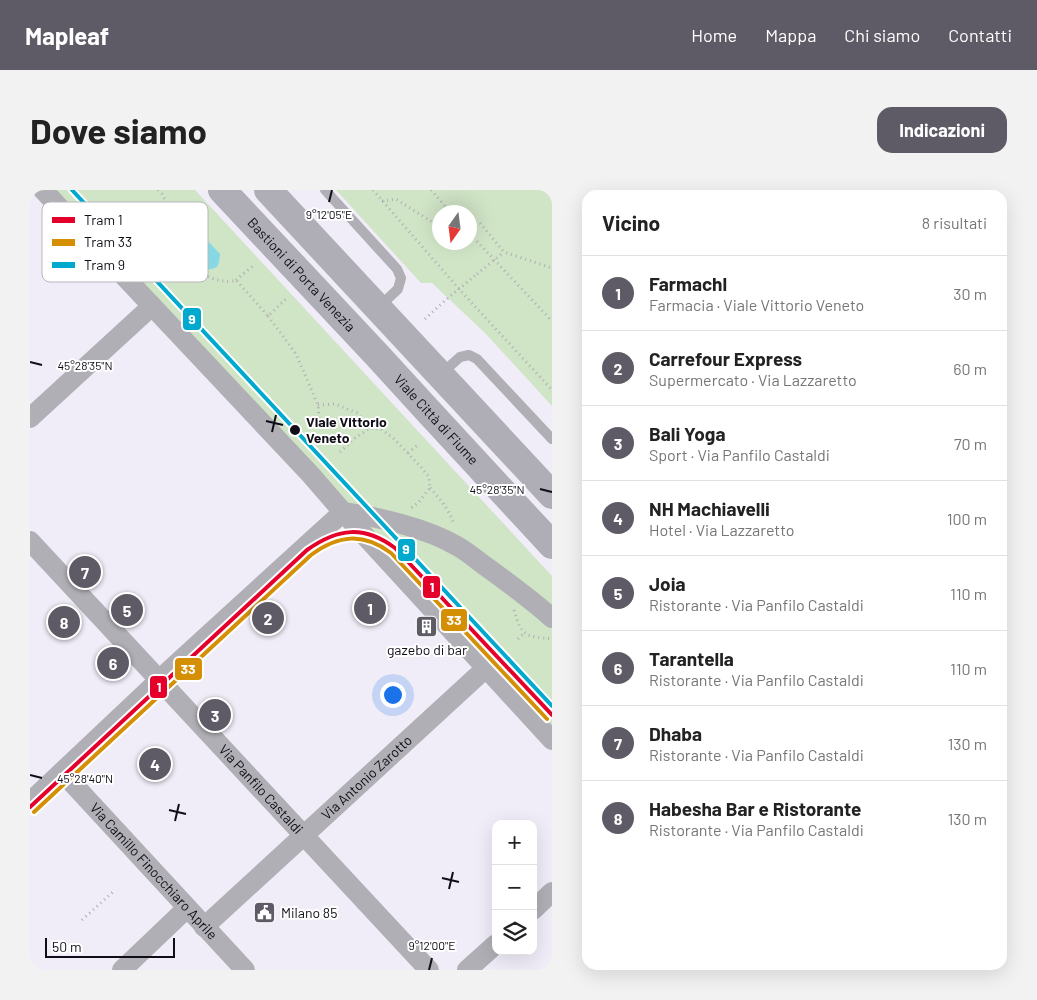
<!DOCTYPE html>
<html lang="it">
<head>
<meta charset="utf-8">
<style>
  :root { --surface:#fff; --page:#f2f2f2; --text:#222; --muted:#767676; --line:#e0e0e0; --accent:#5f5b66 }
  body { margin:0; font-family:Barlow,sans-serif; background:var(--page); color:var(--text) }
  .controls { position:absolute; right:15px; bottom:15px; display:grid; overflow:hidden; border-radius:10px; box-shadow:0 5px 20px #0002 }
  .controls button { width:45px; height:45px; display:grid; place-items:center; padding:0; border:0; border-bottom:1px solid var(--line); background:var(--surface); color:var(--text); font:25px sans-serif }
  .compass { position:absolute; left:402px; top:15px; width:45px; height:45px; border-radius:50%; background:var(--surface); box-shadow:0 5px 20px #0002; rotate:194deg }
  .scale { position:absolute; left:15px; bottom:12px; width:130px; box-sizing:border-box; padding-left:5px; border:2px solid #110d18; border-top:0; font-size:14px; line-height:18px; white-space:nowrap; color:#110d18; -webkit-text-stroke:4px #fff; paint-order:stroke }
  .you { position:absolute; left:362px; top:504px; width:18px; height:18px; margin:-12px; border:4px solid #fff; border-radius:50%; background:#1a73e8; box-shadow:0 0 0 8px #1a73e833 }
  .badge { display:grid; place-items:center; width:32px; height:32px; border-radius:50%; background:var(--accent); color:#fff; font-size:16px; font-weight:700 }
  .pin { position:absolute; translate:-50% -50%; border:2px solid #fff; box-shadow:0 1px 5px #0006 }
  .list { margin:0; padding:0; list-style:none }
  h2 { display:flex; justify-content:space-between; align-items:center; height:65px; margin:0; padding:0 20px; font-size:21px }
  h2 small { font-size:16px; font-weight:400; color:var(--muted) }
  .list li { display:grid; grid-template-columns:32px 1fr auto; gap:15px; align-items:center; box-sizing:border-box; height:75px; padding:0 20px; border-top:1px solid var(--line) }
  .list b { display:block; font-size:19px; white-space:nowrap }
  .list p { margin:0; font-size:16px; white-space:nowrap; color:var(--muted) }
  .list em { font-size:16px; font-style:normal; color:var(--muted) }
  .icon { flex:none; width:28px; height:28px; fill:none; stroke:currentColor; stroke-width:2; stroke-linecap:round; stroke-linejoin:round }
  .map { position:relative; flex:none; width:522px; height:780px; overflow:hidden; border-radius:15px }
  header { display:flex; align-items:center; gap:30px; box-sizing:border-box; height:70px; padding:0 25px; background:var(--accent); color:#fff }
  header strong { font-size:24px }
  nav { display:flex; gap:28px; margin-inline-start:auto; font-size:18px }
  .intro { display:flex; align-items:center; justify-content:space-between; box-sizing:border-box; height:120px; padding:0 30px }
  h1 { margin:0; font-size:35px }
  .button { padding:12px 22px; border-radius:15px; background:var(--accent); color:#fff; font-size:18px; font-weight:700 }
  main { display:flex; gap:30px; padding:0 30px }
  aside { flex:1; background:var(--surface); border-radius:15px; box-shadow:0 5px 20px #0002 }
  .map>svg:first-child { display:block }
  .green { fill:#d0e4c6; fill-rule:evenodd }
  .water { fill:#86d8e5 }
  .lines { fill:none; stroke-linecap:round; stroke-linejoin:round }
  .path { stroke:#afaeb4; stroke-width:3; stroke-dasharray:1 4; stroke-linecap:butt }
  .service { stroke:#afafb5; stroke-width:10 }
  .minor { stroke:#afafb5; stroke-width:20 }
  .secondary { stroke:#afadb5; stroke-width:28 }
  .path-bridge { stroke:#afaeb4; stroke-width:3; stroke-dasharray:1 4; stroke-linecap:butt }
  .tram-1-casing { stroke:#fff; stroke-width:8 }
  .tram-2-casing { stroke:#fff; stroke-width:8 }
  .tram-3-casing { stroke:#fff; stroke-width:8 }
  .tram-1 { stroke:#e4002b; stroke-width:4 }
  .tram-2 { stroke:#d48f04; stroke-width:4 }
  .tram-3 { stroke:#00a9ce; stroke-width:4 }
  .ticks { fill:none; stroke:#110d18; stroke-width:2 }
  .stop-dot { fill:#110d18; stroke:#fff; stroke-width:2 }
  .labels { text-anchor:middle; stroke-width:4; stroke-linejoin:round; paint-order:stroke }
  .street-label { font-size:14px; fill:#110d18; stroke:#fff }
  .stop-label { font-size:14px; font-weight:bold; fill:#110d18; stroke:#fff; text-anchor:start }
  .poi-label { font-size:14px; fill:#110d18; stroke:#fff }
  .key { fill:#fff; stroke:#b8b6ba; stroke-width:1 }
  .key-label { font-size:14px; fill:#110d18 }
  .ticks-label { font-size:12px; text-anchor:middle; fill:#110d18; stroke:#fff; stroke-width:4; stroke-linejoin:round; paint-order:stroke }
  .line-badge { stroke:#fff; stroke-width:2 }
  .badge-label { font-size:14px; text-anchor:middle; font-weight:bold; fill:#fff }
</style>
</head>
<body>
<header>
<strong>Mapleaf</strong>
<nav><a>Home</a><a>Mappa</a><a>Chi siamo</a><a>Contatti</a></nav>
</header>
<div class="intro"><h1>Dove siamo</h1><a class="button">Indicazioni</a></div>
<main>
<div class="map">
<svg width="522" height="780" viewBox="0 0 522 780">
  <rect width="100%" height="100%" fill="#f0edf8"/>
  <!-- green -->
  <g class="green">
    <polygon points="22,0 165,0 522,386 522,535"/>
    <path d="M306 0H522V216L455 143 402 93H391ZM410 22H440V52H410Z"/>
  </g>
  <!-- water -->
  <path class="water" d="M169 49 177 50 190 64 189 72 187 77C183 79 178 80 174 79 171 77 160 66 160 63 158 58 161 54 163 50Z"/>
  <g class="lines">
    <!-- path -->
    <g class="path">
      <path d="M128 0 132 4 141 21 150 34C149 40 148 47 150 53 154 73 175 90 195 91 198 92 203 91 206 90L238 126 256 109"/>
      <polyline points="343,0 429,99 522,200"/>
      <polyline points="401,0 420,22"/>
      <polyline points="352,11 366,9 410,37"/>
      <polyline points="440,33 450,33 474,62 522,78"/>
      <polyline points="150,34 169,16"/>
      <polyline points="440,44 522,131"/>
      <polyline points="146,85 160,73"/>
      <polyline points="206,90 224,75"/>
      <polyline points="238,126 266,164 288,215 290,240"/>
      <polyline points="395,129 418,108 447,84"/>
      <polyline points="288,215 305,214 327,223 340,238"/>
      <polyline points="310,262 325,248 340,238 351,239 363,248 391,277 399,287 400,298 388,313 381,318"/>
      <polyline points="378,263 389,254"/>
      <path d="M400 298C411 310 418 318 424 334"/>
      <path d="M484 420C492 447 495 446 522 449"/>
      <polyline points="488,449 494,443"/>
      <polyline points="52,730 84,701"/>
    </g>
    <!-- service -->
    <g class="service">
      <polyline points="295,0 367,79 371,88 368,99 349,117"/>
      <polyline points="411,184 430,167 439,165 447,169 522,249"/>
    </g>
    <!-- minor -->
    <g class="minor">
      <polyline points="13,0 281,285 313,322 522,550"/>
      <polyline points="0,228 122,116"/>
      <path d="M313 322C349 327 396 338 427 356 438 362 448 371 458 378 480 394 502 410 522 428"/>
      <path id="s1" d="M0 351 399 780"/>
      <path id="s2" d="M32 582 215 780"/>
      <polyline points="0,612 143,477 313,322"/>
      <polyline points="503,720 522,702"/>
      <path id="s3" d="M174 737 456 478"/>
      <polyline points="92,780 157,718"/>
      <polyline points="437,780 466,754"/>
    </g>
    <!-- secondary -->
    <g class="secondary">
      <path id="s4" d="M192 0 346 164 400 223 522 355"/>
      <polyline points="238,0 522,305"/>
    </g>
    <!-- path-bridge -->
    <polyline class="path-bridge" points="447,84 474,62"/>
    <defs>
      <path id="tram-1" d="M0 617 277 360C308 338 334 335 365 358L522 525"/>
      <path id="tram-2" d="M4 622 281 365C308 345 333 342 361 363L517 529"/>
      <polyline id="tram-3" points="42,0 522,516"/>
    </defs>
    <!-- tram-1 casing -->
    <use href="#tram-1" class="tram-1-casing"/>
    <!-- tram-2 casing -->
    <use href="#tram-2" class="tram-2-casing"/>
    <!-- tram-3 casing -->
    <use href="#tram-3" class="tram-3-casing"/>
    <!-- tram-1 -->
    <use href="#tram-1" class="tram-1"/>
    <!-- tram-2 -->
    <use href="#tram-2" class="tram-2"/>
    <!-- tram-3 -->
    <use href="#tram-3" class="tram-3"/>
  </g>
  <!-- ticks -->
  <path class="ticks" d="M299 12 302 0M0 172 12 175M236 231 253 235M242 242 246 225M510 299 522 302M0 585 12 588M139 620 156 624M145 631 149 614M412 688 429 692M419 699 423 682M399 780 402 768"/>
  <!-- icons -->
  <defs>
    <symbol id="building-square" viewBox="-11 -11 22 22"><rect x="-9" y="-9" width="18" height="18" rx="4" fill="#5f5b66" stroke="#fff"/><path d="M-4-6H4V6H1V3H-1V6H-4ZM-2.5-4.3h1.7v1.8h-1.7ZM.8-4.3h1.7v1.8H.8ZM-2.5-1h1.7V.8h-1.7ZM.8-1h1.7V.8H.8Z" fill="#fff"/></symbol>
    <symbol id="civic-square" viewBox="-11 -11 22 22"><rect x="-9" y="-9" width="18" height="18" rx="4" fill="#5f5b66" stroke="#fff"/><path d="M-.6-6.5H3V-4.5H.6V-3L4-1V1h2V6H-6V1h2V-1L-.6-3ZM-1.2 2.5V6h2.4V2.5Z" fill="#fff"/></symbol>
  </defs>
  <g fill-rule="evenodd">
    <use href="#building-square" x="384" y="424" width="25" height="25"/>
    <use href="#civic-square" x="222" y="710" width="25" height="25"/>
  </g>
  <!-- markers -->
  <circle class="stop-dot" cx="265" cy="240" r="6"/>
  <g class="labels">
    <!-- street labels -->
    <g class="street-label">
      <text dy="5" stroke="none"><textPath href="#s4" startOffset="116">Bastioni di Porta Venezia</textPath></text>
      <text dy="5" stroke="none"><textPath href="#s4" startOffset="314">Viale Città di Fiume</textPath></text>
      <text dy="5" stroke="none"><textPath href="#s3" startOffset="221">Via Antonio Zarotto</textPath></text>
      <text dy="5" stroke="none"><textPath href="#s1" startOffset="339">Via Panfilo Castaldi</textPath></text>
      <text dy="5" stroke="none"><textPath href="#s2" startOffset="135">Via Camillo Finocchiaro Aprile</textPath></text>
    </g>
    <!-- stop labels -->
    <g class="stop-label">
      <text x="276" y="237">Viale Vittorio<tspan x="276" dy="16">Veneto</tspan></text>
    </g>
    <!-- poi labels -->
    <g class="poi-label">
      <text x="397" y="465">gazebo di bar</text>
      <text x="251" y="728" text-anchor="start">Milano 85</text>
    </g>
  </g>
  <!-- legend -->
  <rect x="12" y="12" width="166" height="80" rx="8" class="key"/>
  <rect x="22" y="27" width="23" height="6" fill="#e4002b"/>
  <rect x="22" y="49" width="23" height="7" fill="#d48f04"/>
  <rect x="22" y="72" width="23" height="6" fill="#00a9ce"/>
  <g class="key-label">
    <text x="54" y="35">Tram 1</text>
    <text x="54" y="57">Tram 33</text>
    <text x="54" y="80">Tram 9</text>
  </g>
  <g class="ticks-label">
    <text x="299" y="29">9°12'05"E</text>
    <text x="55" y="180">45°28'35"N</text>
    <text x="467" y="304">45°28'35"N</text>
    <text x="55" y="593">45°28'40"N</text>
    <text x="402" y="760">9°12'00"E</text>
  </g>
  <g class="line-badge">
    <rect x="152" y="117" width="20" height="24" rx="5" fill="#00a9ce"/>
    <rect x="367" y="348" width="19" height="24" rx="5" fill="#00a9ce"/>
    <rect x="392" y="385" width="19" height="24" rx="5" fill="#e4002b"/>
    <rect x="410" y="418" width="28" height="24" rx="5" fill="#d48f04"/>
    <rect x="144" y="467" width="29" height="24" rx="5" fill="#d48f04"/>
    <rect x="119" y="485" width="19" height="24" rx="5" fill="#e4002b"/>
  </g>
  <g class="badge-label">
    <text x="162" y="134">9</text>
    <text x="376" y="364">9</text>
    <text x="402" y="402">1</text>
    <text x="424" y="435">33</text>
    <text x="158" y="484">33</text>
    <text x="129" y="502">1</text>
  </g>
</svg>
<div class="controls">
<button>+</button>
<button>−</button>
<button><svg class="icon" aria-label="layers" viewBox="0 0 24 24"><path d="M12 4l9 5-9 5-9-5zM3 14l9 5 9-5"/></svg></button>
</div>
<svg class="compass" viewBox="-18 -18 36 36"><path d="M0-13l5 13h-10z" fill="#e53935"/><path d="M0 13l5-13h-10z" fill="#767676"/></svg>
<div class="scale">50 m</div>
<div class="you"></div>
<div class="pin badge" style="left:340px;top:418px">1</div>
<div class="pin badge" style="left:238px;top:428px">2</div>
<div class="pin badge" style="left:185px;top:525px">3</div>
<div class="pin badge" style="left:125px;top:574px">4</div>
<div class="pin badge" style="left:97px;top:420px">5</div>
<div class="pin badge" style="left:83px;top:473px">6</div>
<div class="pin badge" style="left:55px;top:382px">7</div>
<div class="pin badge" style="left:34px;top:432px">8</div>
</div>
<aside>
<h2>Vicino<small>8 risultati</small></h2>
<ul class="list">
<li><span class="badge">1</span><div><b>Farmachl</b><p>Farmacia · Viale Vittorio Veneto</p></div><em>30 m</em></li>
<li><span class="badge">2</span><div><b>Carrefour Express</b><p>Supermercato · Via Lazzaretto</p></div><em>60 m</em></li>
<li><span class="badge">3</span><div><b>Bali Yoga</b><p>Sport · Via Panfilo Castaldi</p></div><em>70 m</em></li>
<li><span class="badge">4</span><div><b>NH Machiavelli</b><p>Hotel · Via Lazzaretto</p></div><em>100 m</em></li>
<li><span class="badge">5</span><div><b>Joia</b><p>Ristorante · Via Panfilo Castaldi</p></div><em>110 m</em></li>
<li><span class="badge">6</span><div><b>Tarantella</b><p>Ristorante · Via Panfilo Castaldi</p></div><em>110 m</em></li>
<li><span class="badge">7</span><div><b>Dhaba</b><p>Ristorante · Via Panfilo Castaldi</p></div><em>130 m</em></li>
<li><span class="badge">8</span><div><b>Habesha Bar e Ristorante</b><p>Ristorante · Via Panfilo Castaldi</p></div><em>130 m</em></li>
</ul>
</aside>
</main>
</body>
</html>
